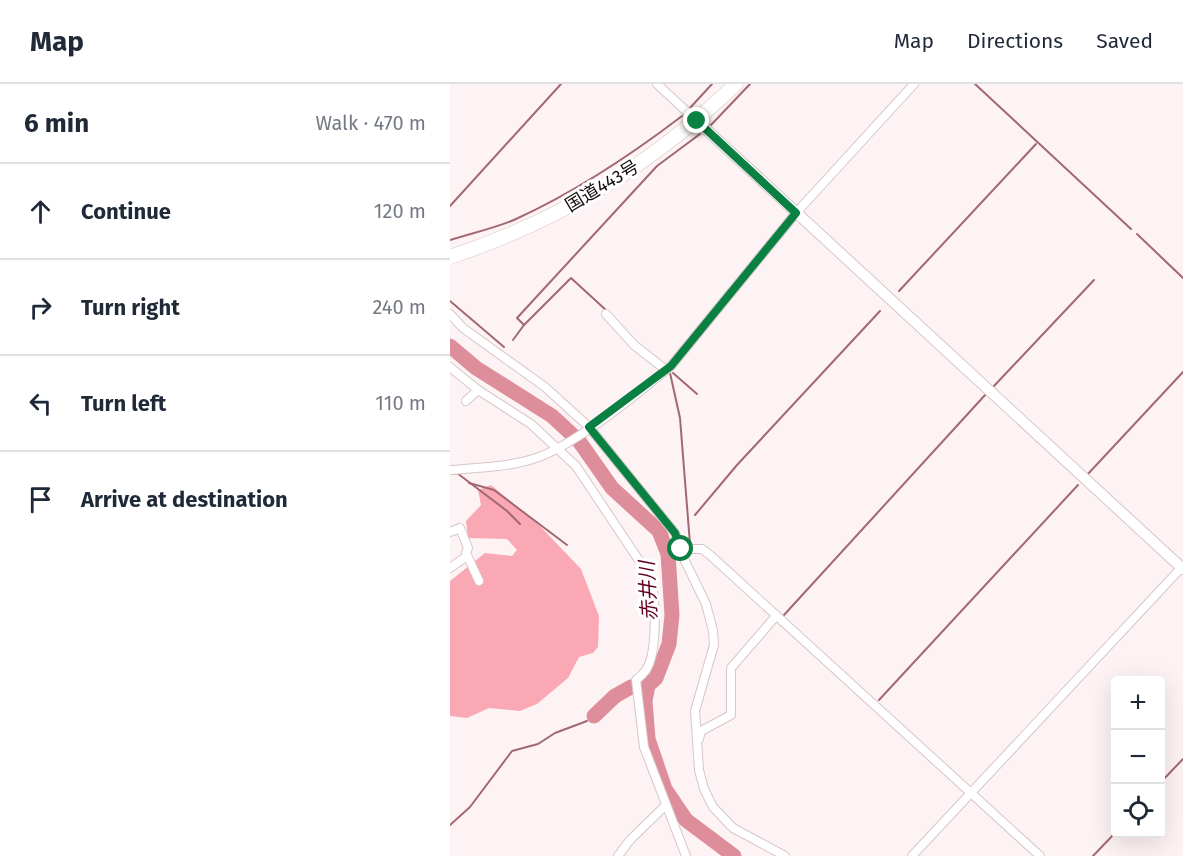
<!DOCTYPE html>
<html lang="en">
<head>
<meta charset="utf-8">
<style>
  :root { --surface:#fff; --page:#f2f2f3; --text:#1f2937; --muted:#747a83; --line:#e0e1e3 }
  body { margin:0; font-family:"Fira Sans","Noto Sans JP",sans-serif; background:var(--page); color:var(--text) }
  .controls { position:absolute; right:18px; bottom:18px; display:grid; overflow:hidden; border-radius:6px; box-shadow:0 6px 24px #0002 }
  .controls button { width:54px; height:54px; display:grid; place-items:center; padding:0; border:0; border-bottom:2px solid var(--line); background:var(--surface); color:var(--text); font:30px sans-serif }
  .stop { position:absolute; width:18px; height:18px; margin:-14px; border:4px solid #0b8043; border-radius:50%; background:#fff }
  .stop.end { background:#0b8043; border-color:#fff; box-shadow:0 2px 6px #0008 }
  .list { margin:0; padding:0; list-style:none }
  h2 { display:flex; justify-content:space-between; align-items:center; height:78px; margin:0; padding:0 24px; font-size:26px }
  h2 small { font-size:20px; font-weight:400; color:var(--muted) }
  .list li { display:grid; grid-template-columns:39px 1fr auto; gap:18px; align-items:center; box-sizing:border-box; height:96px; padding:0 24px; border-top:2px solid var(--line) }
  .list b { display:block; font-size:22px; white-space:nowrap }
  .list em { font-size:20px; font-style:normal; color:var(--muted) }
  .icon { flex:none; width:33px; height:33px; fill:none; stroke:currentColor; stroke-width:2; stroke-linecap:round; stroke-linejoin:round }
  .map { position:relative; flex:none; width:733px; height:772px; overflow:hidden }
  header { display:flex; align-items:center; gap:36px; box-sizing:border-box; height:84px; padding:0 30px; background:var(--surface); border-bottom:2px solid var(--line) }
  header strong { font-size:28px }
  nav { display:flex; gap:33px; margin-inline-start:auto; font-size:21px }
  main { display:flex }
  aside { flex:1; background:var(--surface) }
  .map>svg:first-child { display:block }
  .forest { fill:#fba8b5 }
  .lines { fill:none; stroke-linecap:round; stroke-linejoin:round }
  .stream { stroke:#a26871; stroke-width:2 }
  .river { stroke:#de8e9b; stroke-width:15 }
  .minor-casing { stroke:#d8c5c7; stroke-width:10 }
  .tertiary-casing { stroke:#d8c5c7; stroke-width:12 }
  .trunk-casing { stroke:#d8c5c7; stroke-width:15 }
  .minor { stroke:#fff; stroke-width:8 }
  .tertiary { stroke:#fff; stroke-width:10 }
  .trunk { stroke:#fff; stroke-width:14 }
  .route { stroke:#0b8043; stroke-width:8 }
  .labels { text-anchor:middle; stroke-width:6; stroke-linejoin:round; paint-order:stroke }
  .street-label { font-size:18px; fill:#150e0f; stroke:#fff }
  .water-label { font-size:20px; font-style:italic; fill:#620024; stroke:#fff }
</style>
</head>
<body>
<header>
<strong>Map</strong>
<nav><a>Map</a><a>Directions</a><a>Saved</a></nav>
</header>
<main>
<aside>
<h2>6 min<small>Walk · 470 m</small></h2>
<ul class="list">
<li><svg class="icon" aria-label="ahead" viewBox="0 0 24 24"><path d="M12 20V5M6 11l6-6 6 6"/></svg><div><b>Continue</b></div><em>120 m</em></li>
<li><svg class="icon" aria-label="right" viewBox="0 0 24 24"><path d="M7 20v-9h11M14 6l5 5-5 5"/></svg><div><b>Turn right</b></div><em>240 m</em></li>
<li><svg class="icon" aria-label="left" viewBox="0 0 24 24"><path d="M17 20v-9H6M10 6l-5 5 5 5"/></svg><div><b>Turn left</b></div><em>110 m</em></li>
<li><svg class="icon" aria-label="arrive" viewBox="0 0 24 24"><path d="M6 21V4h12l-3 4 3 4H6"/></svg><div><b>Arrive at destination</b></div></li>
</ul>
</aside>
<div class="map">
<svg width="733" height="772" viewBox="0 0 733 772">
  <rect width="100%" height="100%" fill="#fef3f4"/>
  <!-- forest -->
  <polygon class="forest" points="41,401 88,440 131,485 149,532 148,563 143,569 129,573 118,594 87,620 70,627 39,624 17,634 0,632 0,497 35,469 62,472 67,466 57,455 18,454 16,437 31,421 28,406"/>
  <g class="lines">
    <!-- stream -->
    <g class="stream">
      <polyline points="525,0 681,145"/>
      <polyline points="239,25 262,0"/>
      <polyline points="261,41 300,0"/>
      <polyline points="0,122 111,0"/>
      <polyline points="687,150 733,194"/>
      <path d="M0 156C22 149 46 144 66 135 125 108 181 71 232 32"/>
      <polyline points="449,207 586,60"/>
      <polyline points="0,217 54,263"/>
      <polyline points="74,241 121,194 157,227"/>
      <polyline points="63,256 74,241 67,234 207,82 250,50"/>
      <polyline points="220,289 230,334 240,460"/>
      <polyline points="223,289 247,310"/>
      <polyline points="544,302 644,196"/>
      <polyline points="0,390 7,389 57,427 70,440"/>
      <polyline points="637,391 733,288"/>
      <polyline points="19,399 44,406 117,461"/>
      <polyline points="245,431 287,381 430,227"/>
      <polyline points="334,531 536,310"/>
      <polyline points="429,616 628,401"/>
      <polyline points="710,699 733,675"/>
      <polyline points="0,741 20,723 62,667 88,660 105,649 137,637"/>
      <polyline points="643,772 666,748"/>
    </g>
    <!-- river -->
    <g class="river">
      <polyline points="0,262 26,284 102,332 129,357 162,404 209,447 218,470 222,531 219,560 206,594 198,601 195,617 198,655 215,705 236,736 284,772"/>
      <polyline points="144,632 165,612 181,603"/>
    </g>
    <defs>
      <g id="minor">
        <polyline points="207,0 247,37"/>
        <polyline points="0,230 13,244 95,303 139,343 225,449 235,477 256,520 263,547 264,561 245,627 249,686 254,705 263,723 283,744 335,772"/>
        <polyline points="156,230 184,261 216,286"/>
        <path d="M0 283 28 306 81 340 126 382 200 493C206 513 208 568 196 586 194 589 190 593 186 596L194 663 236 772"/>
        <polyline points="16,317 28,306"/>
        <path d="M0 386C27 384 57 383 83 375 123 363 187 310 221 282L346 129 464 0"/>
        <polyline points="0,448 10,444 18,464 16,469 29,497"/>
        <polyline points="231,465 252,465 260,471 590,772"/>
        <polyline points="0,484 17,472"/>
        <polyline points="249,655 251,647 281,631 281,584 326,532"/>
        <polyline points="168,772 180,756 216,721"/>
        <polyline points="462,772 733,482"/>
      </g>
      <polyline id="tertiary" points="247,37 733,485"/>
      <path id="trunk" d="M0 173C111 136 201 81 286 0"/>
    </defs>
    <!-- minor casing -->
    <use href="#minor" class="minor-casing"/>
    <!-- tertiary casing -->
    <use href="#tertiary" class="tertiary-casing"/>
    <!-- trunk casing -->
    <use href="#trunk" class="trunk-casing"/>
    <!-- minor -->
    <use href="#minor" class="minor"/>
    <!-- tertiary -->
    <use href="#tertiary" class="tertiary"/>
    <!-- trunk -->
    <use href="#trunk" class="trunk"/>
  </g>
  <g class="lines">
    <!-- route -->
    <polyline class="route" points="231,465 225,449 139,343 221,282 346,129 247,37"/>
  </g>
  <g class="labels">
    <!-- street labels -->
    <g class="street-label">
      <text transform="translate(152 102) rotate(-31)" y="6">国道443号</text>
    </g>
    <!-- water labels -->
    <g class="water-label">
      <text transform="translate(198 507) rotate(-93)" y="7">赤井川</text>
    </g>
  </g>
</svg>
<div class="controls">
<button>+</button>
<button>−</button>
<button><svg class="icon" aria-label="locate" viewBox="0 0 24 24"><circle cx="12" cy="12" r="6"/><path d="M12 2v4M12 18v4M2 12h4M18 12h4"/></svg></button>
</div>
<div class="stop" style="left:231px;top:465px"></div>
<div class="stop end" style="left:247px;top:37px"></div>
</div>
</main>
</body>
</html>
